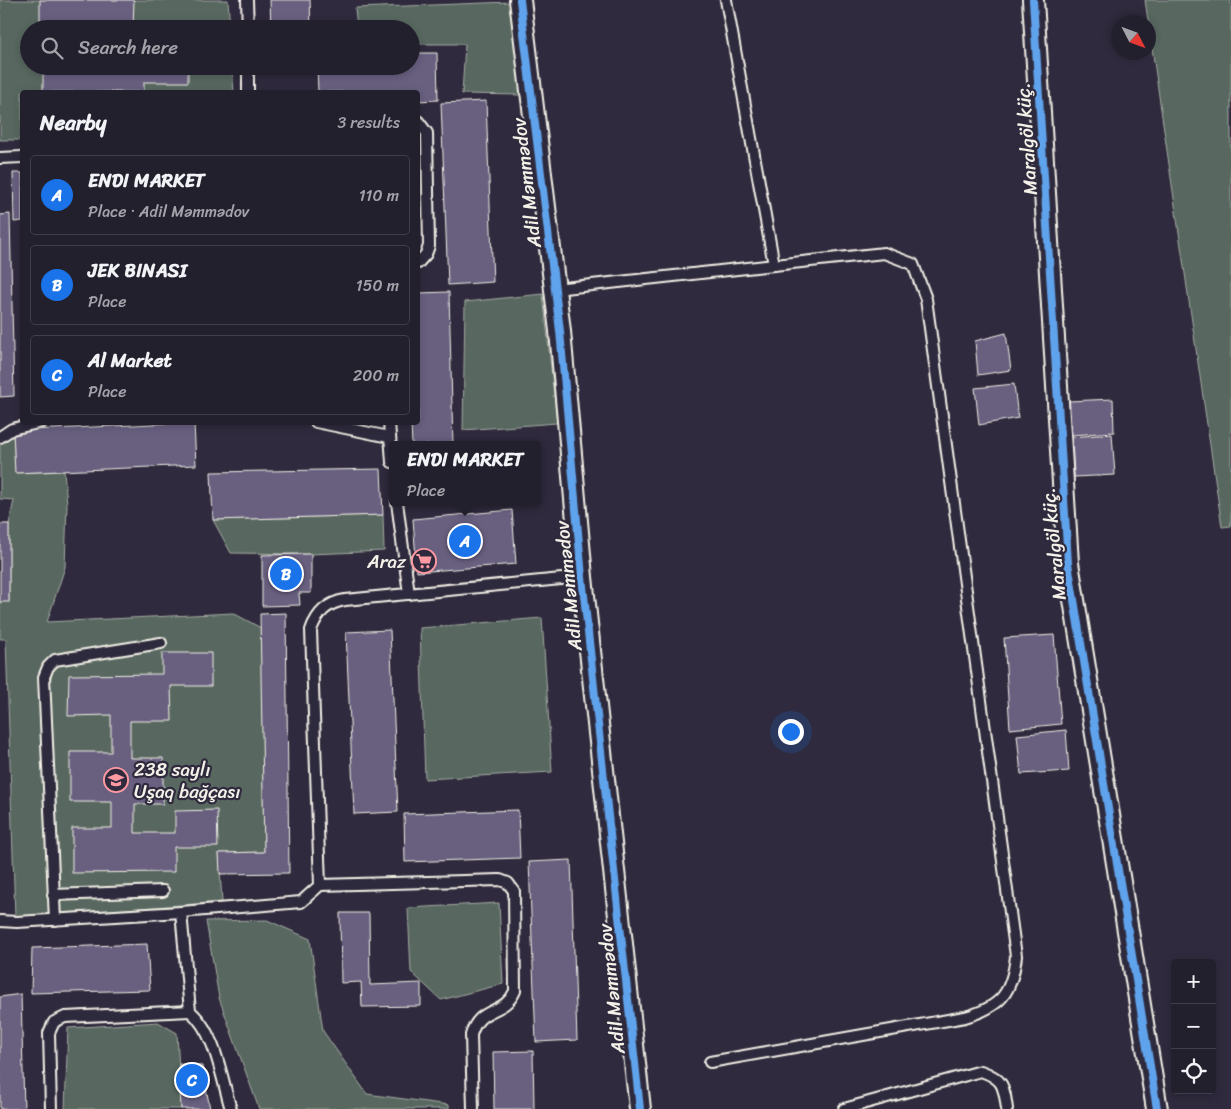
<!DOCTYPE html>
<html lang="en">
<head>
<meta charset="utf-8">
<style>
  :root { --surface:#23202e; --page:#2b2836; --text:#f1f3f6; --muted:#a3a3aa; --line:#403e4a; --accent:#1a73e8 }
  body { margin:0; font-family:Sriracha,sans-serif; background:var(--page); color:var(--text) }
  .controls { position:absolute; right:15px; bottom:15px; display:grid; overflow:hidden; border-radius:5px; box-shadow:0 2px 8px #0003 }
  .controls button { width:45px; height:45px; display:grid; place-items:center; padding:0; border:0; border-bottom:1px solid var(--line); background:var(--surface); color:var(--text); font:25px sans-serif }
  .compass { position:absolute; left:1111px; top:15px; width:45px; height:45px; border-radius:50%; background:var(--surface); box-shadow:0 2px 8px #0003; rotate:132deg }
  .you { position:absolute; left:790px; top:731px; width:18px; height:18px; margin:-12px; border:4px solid #fff; border-radius:50%; background:#1a73e8; box-shadow:0 0 0 8px #1a73e833 }
  .badge { display:grid; place-items:center; width:32px; height:32px; border-radius:50%; background:var(--accent); color:#fff; font-size:16px; font-weight:700 }
  .pin { position:absolute; translate:-50% -50%; border:2px solid #fff; box-shadow:0 1px 5px #0006 }
  .popup { position:absolute; left:389px; top:441px; width:152px; height:65px; box-sizing:border-box; display:grid; place-content:center; border-radius:5px; background:var(--surface); filter:drop-shadow(0 1px 4px #0005); font-size:16px; white-space:nowrap; color:var(--muted) }
  .popup b { font-size:19px; color:var(--text) }
  .popup::after { content:''; position:absolute; left:50%; top:100%; margin-left:-10px; border:10px solid transparent; border-top-color:var(--surface) }
  .list { margin:0; padding:0; list-style:none }
  h2 { display:flex; justify-content:space-between; align-items:center; height:65px; margin:0; padding:0 20px; font-size:21px }
  h2 small { font-size:16px; font-weight:400; color:var(--muted) }
  .list li { display:grid; grid-template-columns:32px 1fr auto; gap:15px; align-items:center; box-sizing:border-box; height:80px; margin:0 10px 10px; padding:0 10px; border:1px solid var(--line); border-radius:5px }
  .list b { display:block; font-size:19px; white-space:nowrap }
  .list p { margin:0; font-size:16px; white-space:nowrap; color:var(--muted) }
  .list em { font-size:16px; font-style:normal; color:var(--muted) }
  .icon { flex:none; width:28px; height:28px; fill:none; stroke:currentColor; stroke-width:2; stroke-linecap:round; stroke-linejoin:round }
  .map { position:relative; flex:none; width:1231px; height:1109px; overflow:hidden }
  .search { position:absolute; background:var(--surface); box-shadow:0 2px 8px #0003; left:20px; top:20px; width:400px; height:55px; display:flex; align-items:center; gap:12px; box-sizing:border-box; padding:0 18px; border-radius:28px; color:var(--muted); font-size:19px }
  .panel { position:absolute; background:var(--surface); box-shadow:0 2px 8px #0003; left:20px; top:90px; width:400px; height:335px; border-radius:5px }
  .map>svg:first-child { display:block }
  .green { fill:#586860; stroke:#a6aca4 }
  .building { fill:#696180; stroke:#f4f1e8 }
  .lines { fill:none; stroke-linecap:round; stroke-linejoin:round }
  .service-casing { stroke:#f4f1e8; stroke-width:14 }
  .minor-casing { stroke:#f4f1e8; stroke-width:24 }
  .service { stroke:#2f2a3d; stroke-width:10 }
  .minor { stroke:#2f2a3d; stroke-width:20 }
  .cycleway-casing { stroke:#2f2a3d; stroke-width:11 }
  .cycleway { stroke:#60a3ed; stroke-width:8 }
  .labels { text-anchor:middle; stroke-width:4.5; stroke-linejoin:round; paint-order:stroke }
  .street-label { font-size:19px; fill:#f4f1e8; stroke:#2f2a3d }
  .poi-label { font-size:19px; fill:#f4f1e8; stroke:#2f2a3d; text-anchor:end }
</style>
</head>
<body>
<div class="map">
<svg width="1231" height="1109" viewBox="0 0 1231 1109">
  <rect width="100%" height="100%" fill="#2f2a3d"/>
  <filter id="ink" filterUnits="userSpaceOnUse"><feTurbulence type="fractalNoise" baseFrequency=".02" numOctaves="2"/><feDisplacementMap in="SourceGraphic" scale="10" xChannelSelector="R" yChannelSelector="G"/><feConvolveMatrix kernelMatrix="1 2 1 2 8 2 1 2 1" color-interpolation-filters="sRGB"/></filter>
  <g filter="url(#ink)">
    <!-- green -->
    <g class="green">
      <polygon points="0,0 228,0 230,29 29,29 29,66 232,66 234,92 22,92 22,140 0,140"/>
      <polygon points="1145,0 1231,0 1231,526 1222,527"/>
      <polygon points="510,2 522,95 462,94 465,44 411,44 411,29 357,29 355,8"/>
      <polygon points="543,294 557,423 463,430 465,302"/>
      <polygon points="0,429 13,431 15,473 64,471 67,504 65,567 47,622 233,613 261,628 264,852 219,853 222,902 15,917 6,639 0,639 0,602 9,601 9,524 14,500 0,499"/>
      <polygon points="383,515 384,551 311,554 231,553 213,520"/>
      <polygon points="542,618 552,772 425,779 420,628"/>
      <polygon points="499,903 503,984 441,1000 411,972 408,908"/>
      <polygon points="267,920 310,939 323,1031 367,1094 449,1105 449,1109 259,1109 219,998 206,921"/>
      <polygon points="158,1022 177,1033 181,1109 65,1109 68,1028"/>
    </g>
    <!-- building -->
    <g class="building">
      <polygon points="40,0 134,0 133,29 40,29"/>
      <polygon points="270,0 310,0 311,29 271,29"/>
      <polygon points="411,53 437,53 438,100 418,101 418,92 318,92 317,66 411,66"/>
      <polygon points="43,66 106,66 106,68 188,66 188,82 144,82 144,92 43,92"/>
      <polygon points="486,101 493,282 448,285 441,103"/>
      <polygon points="13,173 22,173 22,221 14,222"/>
      <polygon points="10,214 14,396 0,397 0,215"/>
      <polygon points="449,292 453,445 412,445 411,422 418,422 418,293"/>
      <polygon points="1006,333 1011,370 978,375 975,341"/>
      <polygon points="1014,384 1018,418 979,425 975,388"/>
      <polygon points="1113,399 1114,432 1071,435 1069,401"/>
      <polygon points="194,422 196,465 15,473 13,431"/>
      <polygon points="1112,434 1115,475 1074,477 1071,437"/>
      <polygon points="381,469 383,515 213,520 211,472"/>
      <polygon points="512,510 516,564 417,572 413,519"/>
      <rect x="0" y="524" width="9" height="78"/>
      <polygon points="311,554 311,593 299,593 300,605 262,606 262,555"/>
      <polygon points="286,613 289,873 220,874 219,853 264,852 260,614"/>
      <polygon points="390,630 398,812 354,814 346,632"/>
      <polygon points="1054,635 1061,724 1010,729 1004,638"/>
      <polygon points="162,653 211,653 211,686 171,686 172,721 130,721 130,758 163,758 163,804 135,804 135,833 175,833 175,811 217,810 218,847 174,847 174,872 72,873 72,828 112,828 112,802 70,802 70,752 111,752 111,715 68,716 69,675 162,674"/>
      <polygon points="1066,730 1069,771 1021,774 1017,735"/>
      <polygon points="518,810 520,858 405,862 404,814"/>
      <polygon points="571,860 577,1040 536,1042 529,862"/>
      <polygon points="340,913 369,913 370,985 421,983 421,1006 362,1007 361,982 341,983"/>
      <polygon points="147,944 150,990 31,993 32,948"/>
      <polygon points="21,994 24,1109 0,1109 0,997"/>
      <polygon points="533,1051 534,1109 494,1109 493,1052"/>
      <polygon points="179,1064 202,1066 210,1109 181,1109"/>
    </g>
    <g class="lines">
      <defs>
        <g id="service">
          <polyline points="247,0 248,29"/>
          <polyline points="726,0 774,265"/>
          <polyline points="248,66 248,92"/>
          <polyline points="418,121 427,133 429,246 426,254 418,263"/>
          <polyline points="0,158 22,157"/>
          <path d="M555 289 884 253 913 264 926 299 1016 956C1012 993 1001 1007 965 1017L710 1062"/>
          <polyline points="316,422 389,437"/>
          <polyline points="389,422 392,462"/>
          <polyline points="0,437 12,429 42,422"/>
          <polyline points="397,502 409,594"/>
          <path d="M320 885 311 630C317 613 327 603 345 600L582 577"/>
          <polyline points="53,895 163,891"/>
          <path d="M181 912 190 1011C216 1033 221 1077 231 1109"/>
          <polyline points="55,920 44,677 48,667 55,660 161,643"/>
          <path d="M0 921 17 922 181 912 301 902 320 885 500 880 508 883 514 891 515 991C504 1016 479 1005 471 1035L473 1109"/>
          <polyline points="51,1109 49,1033 54,1022 65,1017 190,1011"/>
          <path d="M844 1109 981 1071C1004 1079 1004 1087 1007 1109"/>
        </g>
        <g id="minor">
          <polyline points="520,0 560,331 582,577 640,1109"/>
          <polyline points="1033,0 1068,563 1157,1109"/>
        </g>
      </defs>
      <!-- service casing -->
      <use href="#service" class="service-casing"/>
      <!-- minor casing -->
      <use href="#minor" class="minor-casing"/>
      <!-- service -->
      <use href="#service" class="service"/>
      <!-- minor -->
      <use href="#minor" class="minor"/>
      <defs>
        <g id="cycleway">
          <polyline points="520,0 560,331 582,577 640,1109"/>
          <polyline points="1033,0 1068,563 1157,1109"/>
        </g>
      </defs>
      <!-- cycleway casing -->
      <use href="#cycleway" class="cycleway-casing"/>
      <!-- cycleway -->
      <use href="#cycleway" class="cycleway"/>
    </g>
  </g>
  <!-- icons -->
  <defs>
    <symbol id="supermarket-ring" viewBox="-11 -11 22 22"><circle r="9.5" fill="#2f2a3d" stroke="#ff9aa2" stroke-width="1.5"/><path d="M-6-5.5h2.5l.6 2H6L4.5 2H-2.5L-4.4-4H-6ZM-1.5 3.2a1.3 1.3 0 1 0 .1 0ZM3 3.2a1.3 1.3 0 1 0 .1 0Z" fill="#ff9aa2"/></symbol>
    <symbol id="school-ring" viewBox="-11 -11 22 22"><circle r="9.5" fill="#2f2a3d" stroke="#ff9aa2" stroke-width="1.5"/><path d="M0-5L7-2L0 1L-7-2ZM-4 1L0 2.5L4 1V4Q0 6-4 4Z" fill="#ff9aa2"/></symbol>
  </defs>
  <g fill-rule="evenodd">
    <use href="#supermarket-ring" x="410" y="547" width="28" height="28"/>
    <use href="#school-ring" x="102" y="766" width="28" height="28"/>
  </g>
  <g class="labels">
    <!-- street labels -->
    <g class="street-label">
      <text transform="translate(1026 139) rotate(-94)" y="7">Maralgöl küç.</text>
      <text transform="translate(526 183) rotate(-97)" y="7">Adil Məmmədov</text>
      <text transform="translate(1053 544) rotate(-96)" y="7">Maralgöl küç.</text>
      <text transform="translate(568 586) rotate(-96)" y="7">Adil Məmmədov</text>
      <text transform="translate(611 989) rotate(-96)" y="7">Adil Məmmədov</text>
    </g>
    <!-- poi labels -->
    <g class="poi-label">
      <text x="406" y="568">Araz</text>
      <text x="134" y="776" text-anchor="start">238 saylı<tspan x="134" dy="22">Uşaq bağçası</tspan></text>
    </g>
  </g>
</svg>
<div class="controls">
<button>+</button>
<button>−</button>
<button><svg class="icon" aria-label="locate" viewBox="0 0 24 24"><circle cx="12" cy="12" r="6"/><path d="M12 2v4M12 18v4M2 12h4M18 12h4"/></svg></button>
</div>
<svg class="compass" viewBox="-18 -18 36 36"><path d="M0-13l5 13h-10z" fill="#e53935"/><path d="M0 13l5-13h-10z" fill="#a3a3aa"/></svg>
<div class="you"></div>
<div class="pin badge" style="left:465px;top:541px">A</div>
<div class="popup"><b>ENDI MARKET</b>Place</div>
<div class="pin badge" style="left:286px;top:574px">B</div>
<div class="pin badge" style="left:192px;top:1080px">C</div>
<div class="search"><svg class="icon" aria-label="search" viewBox="0 0 24 24"><circle cx="10" cy="10" r="6"/><path d="M15 15l6 6"/></svg>Search here</div>
<section class="panel">
<h2>Nearby<small>3 results</small></h2>
<ul class="list">
<li><span class="badge">A</span><div><b>ENDI MARKET</b><p>Place · Adil Məmmədov</p></div><em>110 m</em></li>
<li><span class="badge">B</span><div><b>JEK BINASI</b><p>Place</p></div><em>150 m</em></li>
<li><span class="badge">C</span><div><b>Al Market</b><p>Place</p></div><em>200 m</em></li>
</ul>
</section>
</div>
</body>
</html>
